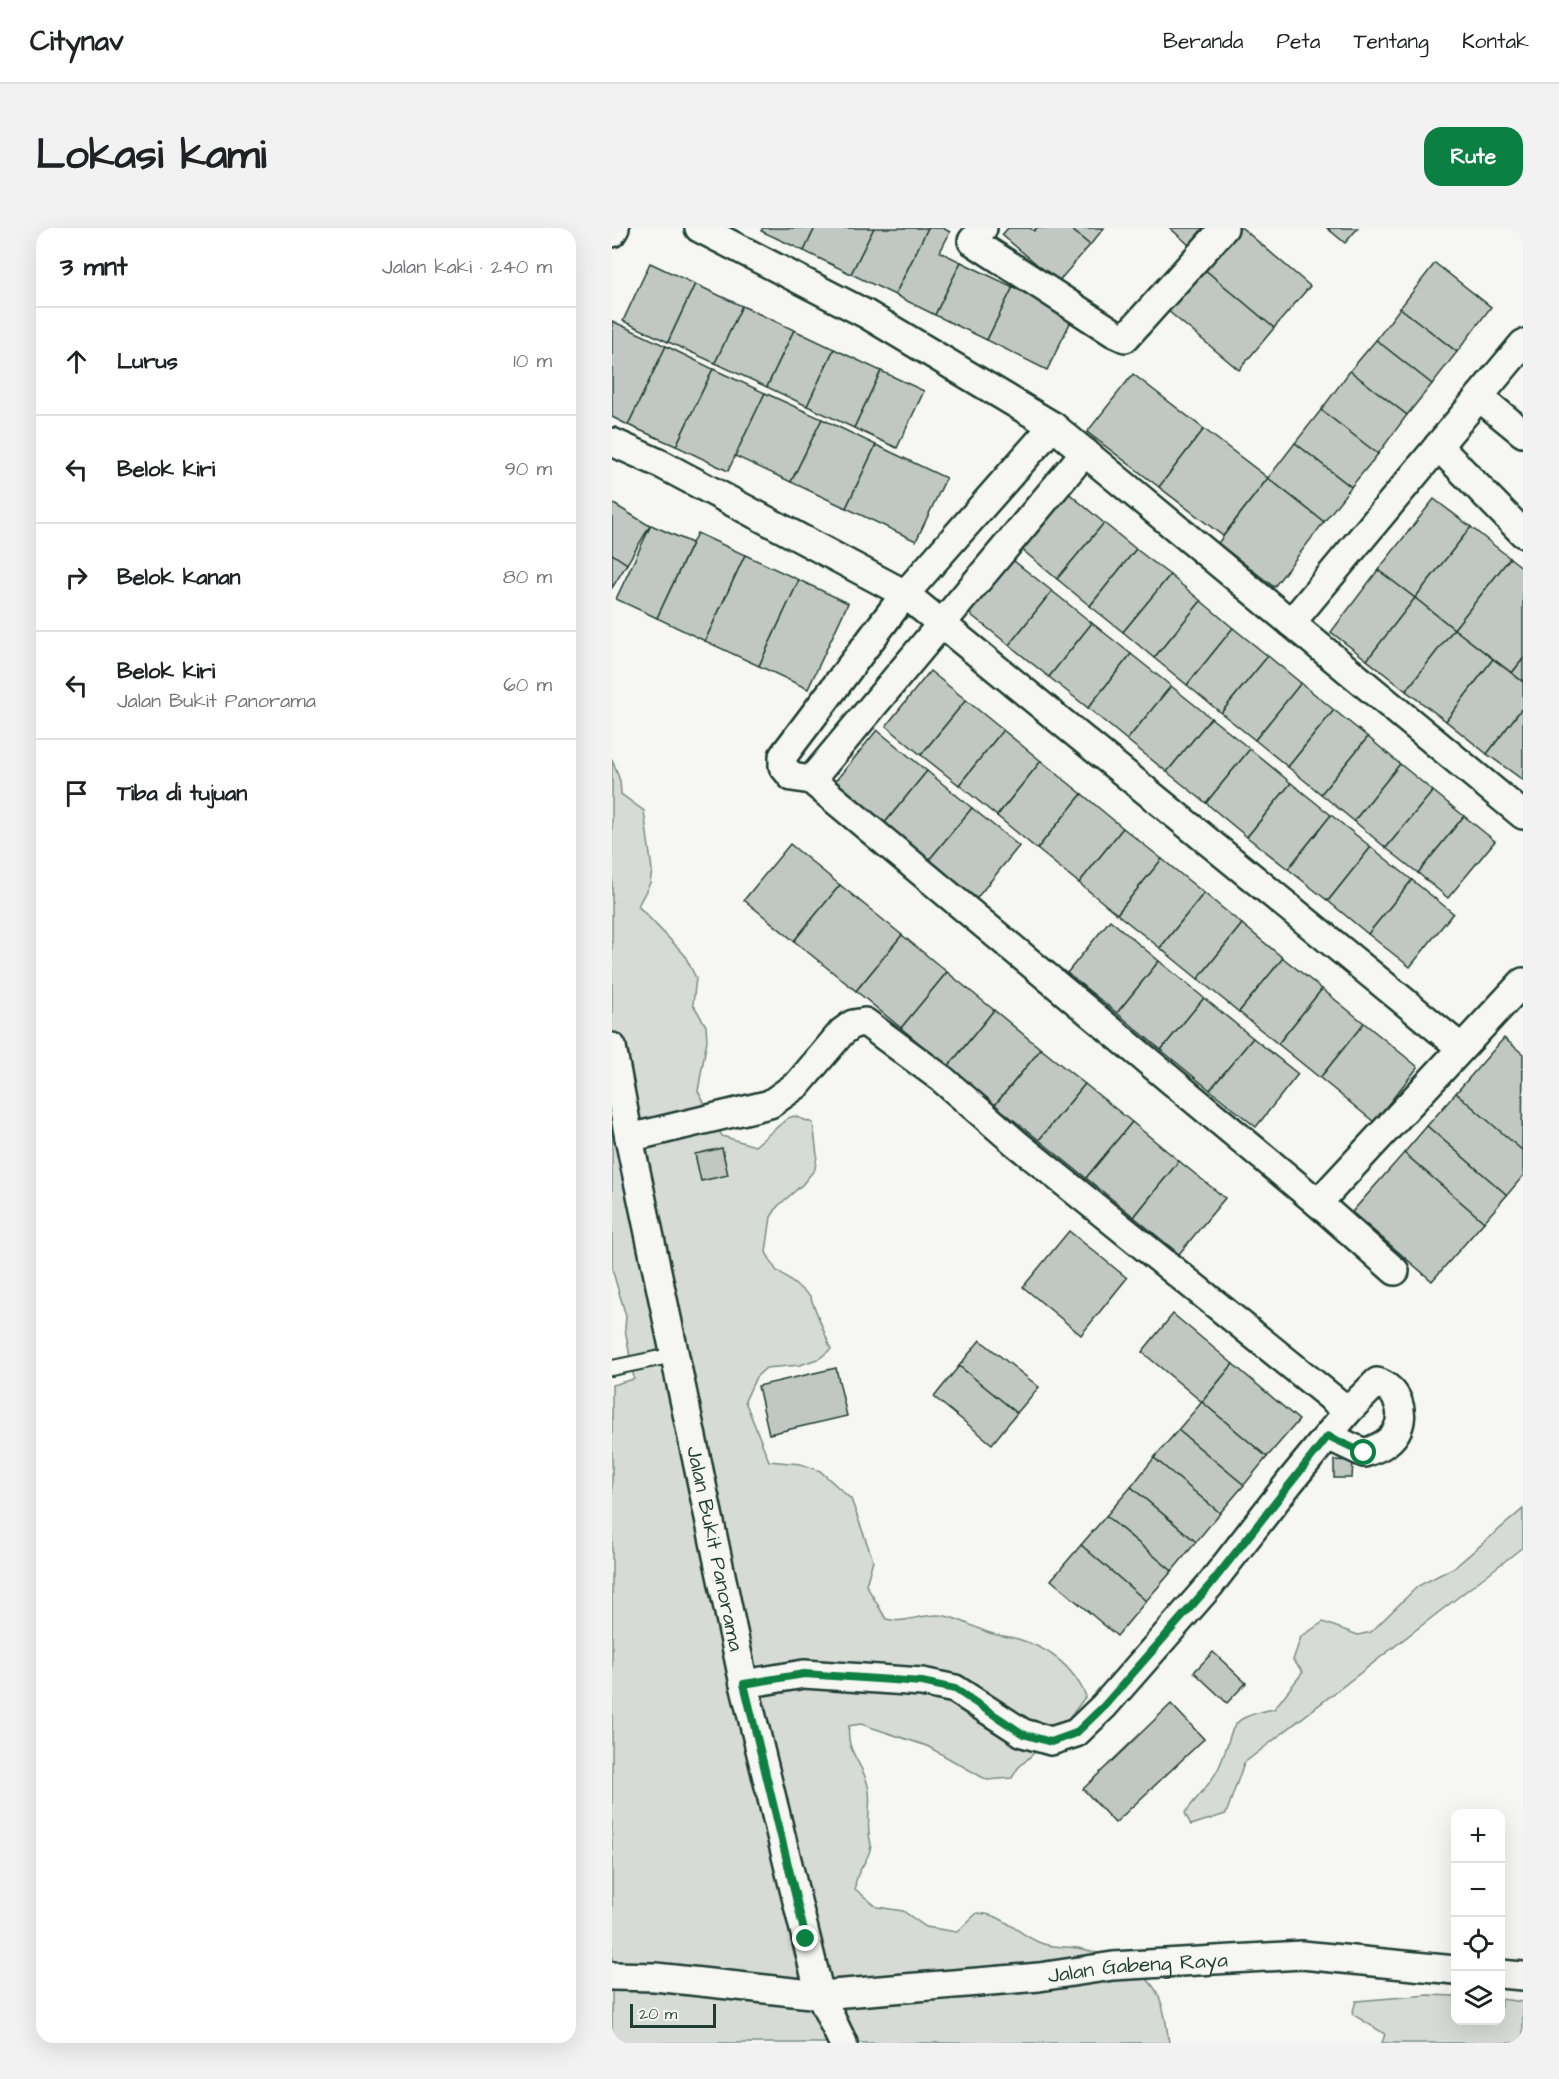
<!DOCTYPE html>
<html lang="id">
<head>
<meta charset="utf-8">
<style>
  :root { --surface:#fff; --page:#f2f2f2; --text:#202124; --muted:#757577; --line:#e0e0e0; --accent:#0b8043 }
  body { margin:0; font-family:"Architects Daughter",sans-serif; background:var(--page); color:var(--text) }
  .controls { position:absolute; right:18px; bottom:18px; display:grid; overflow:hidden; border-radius:12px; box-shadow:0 6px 24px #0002 }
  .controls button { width:54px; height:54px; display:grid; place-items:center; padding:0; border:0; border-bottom:2px solid var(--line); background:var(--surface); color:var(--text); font:30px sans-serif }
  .scale { position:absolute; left:18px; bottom:15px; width:86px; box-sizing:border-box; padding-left:6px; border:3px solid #1f3d34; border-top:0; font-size:16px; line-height:21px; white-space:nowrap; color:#1f3d34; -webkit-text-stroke:4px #f6f6f2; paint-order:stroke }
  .stop { position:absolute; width:18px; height:18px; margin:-14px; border:4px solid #0b8043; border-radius:50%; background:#fff }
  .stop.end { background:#0b8043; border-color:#fff; box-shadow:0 2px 6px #0008 }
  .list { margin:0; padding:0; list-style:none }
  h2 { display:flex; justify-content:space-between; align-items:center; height:78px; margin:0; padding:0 24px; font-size:26px }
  h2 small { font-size:20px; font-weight:400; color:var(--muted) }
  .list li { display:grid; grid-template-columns:39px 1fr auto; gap:18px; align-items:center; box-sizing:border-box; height:108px; padding:0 24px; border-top:2px solid var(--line) }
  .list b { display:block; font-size:22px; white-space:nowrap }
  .list p { margin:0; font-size:20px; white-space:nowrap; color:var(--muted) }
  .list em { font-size:20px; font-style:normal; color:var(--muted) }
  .icon { flex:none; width:33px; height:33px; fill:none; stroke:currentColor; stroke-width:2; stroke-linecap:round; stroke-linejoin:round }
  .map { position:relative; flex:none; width:911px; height:1815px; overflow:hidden; border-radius:18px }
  header { display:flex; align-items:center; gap:36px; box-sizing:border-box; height:84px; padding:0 30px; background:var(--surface); border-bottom:2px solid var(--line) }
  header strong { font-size:28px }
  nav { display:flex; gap:33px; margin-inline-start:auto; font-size:21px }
  .intro { display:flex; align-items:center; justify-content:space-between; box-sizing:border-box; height:144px; padding:0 36px }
  h1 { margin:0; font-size:42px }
  .button { padding:15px 27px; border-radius:18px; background:var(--accent); color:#fff; font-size:21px; font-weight:700 }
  main { display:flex; gap:36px; padding:0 36px }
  aside { flex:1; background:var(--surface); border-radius:18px; box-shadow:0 6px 24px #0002 }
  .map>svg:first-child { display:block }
  .green { fill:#d6dbd6; stroke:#7a8c85; stroke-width:1.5 }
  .building { fill:#c1c8c3; stroke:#1f3d34; stroke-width:1.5 }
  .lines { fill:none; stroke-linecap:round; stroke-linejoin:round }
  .lane-casing { stroke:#1f3d34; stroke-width:18 }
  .street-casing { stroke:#1f3d34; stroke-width:32 }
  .lane { stroke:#f6f6f2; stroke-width:14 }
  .street { stroke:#f6f6f2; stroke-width:27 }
  .route { stroke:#0b8043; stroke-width:8 }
  .labels { text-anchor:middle; stroke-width:6; stroke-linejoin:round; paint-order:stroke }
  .street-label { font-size:21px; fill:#1f3d34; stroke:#f6f6f2 }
</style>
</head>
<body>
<header>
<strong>Citynav</strong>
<nav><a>Beranda</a><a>Peta</a><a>Tentang</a><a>Kontak</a></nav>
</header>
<div class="intro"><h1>Lokasi kami</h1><a class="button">Rute</a></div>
<main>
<aside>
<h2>3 mnt<small>Jalan kaki · 240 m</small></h2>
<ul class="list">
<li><svg class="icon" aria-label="ahead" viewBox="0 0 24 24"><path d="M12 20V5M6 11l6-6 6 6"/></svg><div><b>Lurus</b></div><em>10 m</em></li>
<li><svg class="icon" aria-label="left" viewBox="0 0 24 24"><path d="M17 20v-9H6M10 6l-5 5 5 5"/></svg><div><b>Belok kiri</b></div><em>90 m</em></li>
<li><svg class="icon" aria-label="right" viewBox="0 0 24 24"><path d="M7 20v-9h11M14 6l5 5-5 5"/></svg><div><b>Belok kanan</b></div><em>80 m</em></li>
<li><svg class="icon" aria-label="left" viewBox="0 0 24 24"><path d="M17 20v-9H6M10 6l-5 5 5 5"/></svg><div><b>Belok kiri</b><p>Jalan Bukit Panorama</p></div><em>60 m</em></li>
<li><svg class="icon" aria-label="arrive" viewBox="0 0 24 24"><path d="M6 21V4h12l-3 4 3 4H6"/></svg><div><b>Tiba di tujuan</b></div></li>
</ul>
</aside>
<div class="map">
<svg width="911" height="1815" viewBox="0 0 911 1815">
  <rect width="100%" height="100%" fill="#f6f6f2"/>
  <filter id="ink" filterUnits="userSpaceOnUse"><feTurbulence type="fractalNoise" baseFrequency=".0167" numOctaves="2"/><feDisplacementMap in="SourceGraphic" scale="12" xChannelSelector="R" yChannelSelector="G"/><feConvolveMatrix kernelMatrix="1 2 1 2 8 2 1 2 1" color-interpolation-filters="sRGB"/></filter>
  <g filter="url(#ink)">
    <!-- green -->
    <g class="green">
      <path d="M0 531 8 553 9 566 32 583 40 642 38 655 26 678 72 726 84 750 81 776 94 798 95 812 86 863 110 908 143 918 176 890 182 888 201 895 205 927 203 941 190 957 166 978 159 989 154 1024 164 1042 198 1068 219 1121 208 1130 188 1137 154 1140 144 1149 133 1173 157 1233 189 1236 208 1243 239 1271 261 1332 254 1357 274 1391C292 1396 309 1386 328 1387 345 1389 359 1398 375 1404 385 1408 396 1408 406 1411 437 1420 461 1439 474 1468L453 1496 406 1540 400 1550 375 1552 315 1518 249 1496 237 1498C233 1526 254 1537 257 1563 259 1577 255 1591 257 1605 257 1609 259 1614 259 1618 256 1636 243 1642 243 1661L265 1679 291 1683 314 1699 345 1704 365 1685C392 1686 403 1704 426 1714 438 1720 452 1718 466 1720 478 1722 490 1727 501 1731 546 1748 551 1769 557 1815H0V1157L22 1151 13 1101 14 1088 0 1041Z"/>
      <path d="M911 1281V1319L632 1535 614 1586 579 1597 573 1585C583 1571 600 1555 607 1539 625 1500 610 1491 662 1481L691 1444 681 1432 689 1409 711 1394 746 1407 759 1404 806 1358 843 1339Z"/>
      <polygon points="816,1767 843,1768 843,1792 888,1792 889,1771 911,1774 911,1815 770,1815 773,1806 740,1786 744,1773"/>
    </g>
    <!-- building -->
    <g class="building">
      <polygon points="151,0 203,0 192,23 149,3"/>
      <polygon points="203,0 262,0 239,46 192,23"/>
      <polygon points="262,0 316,0 283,67 239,46"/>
      <polygon points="316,0 331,0 338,4 328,24 349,34 323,87 283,67"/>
      <polygon points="396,0 418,0 422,3 424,0 458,0 478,17 446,54 390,7"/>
      <polygon points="458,0 492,0 478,17"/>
      <polygon points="558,0 591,0 577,17"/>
      <polygon points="626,0 630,0 698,58 662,100 592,41"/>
      <polygon points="715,0 746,0 733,15"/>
      <polygon points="349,34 401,59 375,112 323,87"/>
      <polygon points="38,35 83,56 56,114 11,93"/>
      <polygon points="823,35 879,79 845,124 788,80"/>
      <polygon points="592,41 662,100 627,142 556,83"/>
      <polygon points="83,56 130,78 103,135 56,114"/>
      <polygon points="401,59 461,89 435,142 375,112"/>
      <polygon points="130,78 182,102 155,159 103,135"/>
      <polygon points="788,80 845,124 820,156 764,112"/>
      <polygon points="0,93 54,118 16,197 0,189"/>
      <polygon points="182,102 222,121 195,178 155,159"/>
      <polygon points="764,112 820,156 795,187 738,143"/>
      <polygon points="54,118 101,141 64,218 16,197"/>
      <polygon points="222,121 269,143 242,200 195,178"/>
      <polygon points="101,141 153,165 116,243 64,218"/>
      <polygon points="269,143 312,163 285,220 242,200"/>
      <polygon points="738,143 795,187 766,226 709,182"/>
      <polygon points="521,146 592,201 547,259 475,204"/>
      <polygon points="153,165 210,191 179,254 123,228"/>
      <polygon points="709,182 766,226 739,259 683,215"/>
      <polygon points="210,191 264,217 234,280 179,254"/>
      <polygon points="592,201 656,250 611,308 547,259"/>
      <polygon points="683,215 739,259 712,294 656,250"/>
      <polygon points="264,217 334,250 304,313 234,280"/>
      <polygon points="656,250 712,294 662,359 606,315"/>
      <polygon points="453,262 492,295 445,351 407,319"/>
      <polygon points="822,271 859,299 803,370 766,342"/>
      <polygon points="0,275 38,298 15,336 0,326"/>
      <polygon points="492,295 524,321 478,378 445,351"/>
      <polygon points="39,297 80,315 45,390 4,371"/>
      <polygon points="859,299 898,330 842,401 803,370"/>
      <polygon points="85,305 133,327 93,413 45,390"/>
      <polygon points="524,321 558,347 511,404 478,378"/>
      <polygon points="0,326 15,336 0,360"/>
      <polygon points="133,327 187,352 147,438 93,413"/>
      <polygon points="397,329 440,363 397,417 354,383"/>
      <polygon points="898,330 911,340 911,431 900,445 842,401"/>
      <polygon points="766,342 803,370 755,432 719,404"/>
      <polygon points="558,347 589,373 542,430 511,404"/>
      <polygon points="187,352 236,375 196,461 147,438"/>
      <polygon points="440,363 480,395 437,449 397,417"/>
      <polygon points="803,370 842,401 794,463 755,432"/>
      <polygon points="589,373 621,400 575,457 542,430"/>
      <polygon points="480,395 519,426 476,480 437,449"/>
      <polygon points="621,400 656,428 609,485 575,457"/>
      <polygon points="842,401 881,431 834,493 794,463"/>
      <polygon points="519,426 559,458 515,512 476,480"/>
      <polygon points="656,428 689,455 643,512 609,485"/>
      <polygon points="881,431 911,454 911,479 875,526 834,493"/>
      <polygon points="911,431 911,454 900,445"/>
      <polygon points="318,443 354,472 309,527 274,498"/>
      <polygon points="689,455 722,482 676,539 643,512"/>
      <polygon points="559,458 599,490 555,544 515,512"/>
      <polygon points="354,472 391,502 347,557 309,527"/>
      <polygon points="911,479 911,552 875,526"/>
      <polygon points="722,482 756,509 709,566 676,539"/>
      <polygon points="599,490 638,521 594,575 555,544"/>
      <polygon points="265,502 315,543 272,596 222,555"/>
      <polygon points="391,502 429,533 385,588 347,557"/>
      <polygon points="756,509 788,536 742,593 709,566"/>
      <polygon points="638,521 679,555 635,609 594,575"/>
      <polygon points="429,533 470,566 425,621 385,588"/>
      <polygon points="788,536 821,563 774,620 742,593"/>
      <polygon points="315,543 360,580 317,632 272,596"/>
      <polygon points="679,555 719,587 676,641 635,609"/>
      <polygon points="821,563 852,588 806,645 774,620"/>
      <polygon points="470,566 511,600 467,655 425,621"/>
      <polygon points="360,580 407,618 364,671 317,632"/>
      <polygon points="719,587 759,619 716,673 676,641"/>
      <polygon points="852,588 883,613 836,670 806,645"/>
      <polygon points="511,600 550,631 505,686 467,655"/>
      <polygon points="178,616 228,657 182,713 132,672"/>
      <polygon points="759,619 800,652 756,706 716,673"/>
      <polygon points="550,631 592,665 548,720 505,686"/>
      <polygon points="800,652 841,685 798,739 756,706"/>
      <polygon points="228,657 290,707 244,763 182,713"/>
      <polygon points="592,665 630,696 586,751 548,720"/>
      <polygon points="498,692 547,733 505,785 455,745"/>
      <polygon points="630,696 671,730 627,784 586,751"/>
      <polygon points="290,707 335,744 289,800 244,763"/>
      <polygon points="671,730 710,761 666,816 627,784"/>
      <polygon points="547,733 592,770 549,822 505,785"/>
      <polygon points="335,744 382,782 336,839 289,800"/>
      <polygon points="710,761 752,795 708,850 666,816"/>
      <polygon points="592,770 641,810 598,862 549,822"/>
      <polygon points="382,782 429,821 383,877 336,839"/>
      <polygon points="752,795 806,839 762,894 708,850"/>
      <polygon points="641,810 686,846 644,899 598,862"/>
      <polygon points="892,810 911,826 910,923 844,865"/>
      <polygon points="429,821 473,856 427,912 383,877"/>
      <polygon points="473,856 520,894 474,950 427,912"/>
      <polygon points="844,865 911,923 911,948 895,967 815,898"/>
      <polygon points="520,894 567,933 522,989 474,950"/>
      <polygon points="815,898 895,967 872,994 792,925"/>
      <polygon points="110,920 116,947 89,953 83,926"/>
      <polygon points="792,925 872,994 820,1053 740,984"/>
      <polygon points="567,933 613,970 567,1026 522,989"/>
      <polygon points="457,1003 515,1050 469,1107 411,1059"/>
      <polygon points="561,1086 621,1136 590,1174 530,1124"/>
      <polygon points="368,1112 427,1159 405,1185 347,1138"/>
      <polygon points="621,1136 687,1192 655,1229 590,1174"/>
      <polygon points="347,1138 405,1185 380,1216 322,1169"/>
      <polygon points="224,1140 235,1188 157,1206 146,1158"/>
      <polygon points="590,1174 655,1229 632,1257 566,1202"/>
      <polygon points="566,1202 632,1257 608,1285 542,1230"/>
      <polygon points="542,1230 608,1285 584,1314 519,1259"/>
      <polygon points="722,1232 741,1233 740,1250 722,1250"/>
      <polygon points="519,1259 584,1314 560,1343 494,1288"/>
      <polygon points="494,1288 560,1343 534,1373 469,1317"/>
      <polygon points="469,1317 534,1373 505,1408 439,1352"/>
      <polygon points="601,1424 634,1455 615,1475 582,1444"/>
      <polygon points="559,1476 592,1511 503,1595 471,1561"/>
    </g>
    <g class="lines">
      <defs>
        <polyline id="lane" points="0,1140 62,1127"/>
        <g id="street">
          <polyline points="87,0 254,86 441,198 911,587"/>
          <polyline points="371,0 360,13 502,105 513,110 612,0"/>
          <polyline points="0,5 3,0"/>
          <polyline points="867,169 911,205"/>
          <polyline points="441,198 293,366 171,528 171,538 180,549 199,552 706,975 783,1043"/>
          <polyline points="0,214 47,235 293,366 848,819"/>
          <polyline points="826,218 911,305"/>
          <polyline points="679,395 911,116"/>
          <polyline points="199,552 473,224"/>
          <path id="s1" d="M0 819 17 910 132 1456 208 1767 231 1815"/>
          <polyline points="17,910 158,876 186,856 230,804 241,796 253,794 330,851 405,916 736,1183"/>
          <polyline points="706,975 911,754"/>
          <path d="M132 1456 192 1446 310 1454 343 1461 411 1505 439 1513 464 1505 492 1478 598 1357 677 1255 736 1183 765 1154C785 1160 795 1185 784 1204 777 1216 764 1221 752 1225L716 1208"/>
          <polyline points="888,1746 911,1748"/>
          <path id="s2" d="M0 1748 43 1749 208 1767 427 1749 501 1738 690 1727 843 1742"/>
        </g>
      </defs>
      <!-- lane casing -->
      <use href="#lane" class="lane-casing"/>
      <!-- street casing -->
      <use href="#street" class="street-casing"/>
      <!-- lane -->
      <use href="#lane" class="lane"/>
      <!-- street -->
      <use href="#street" class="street"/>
    </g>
  </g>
  <g class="lines" filter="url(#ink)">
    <!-- route -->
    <polyline class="route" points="194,1711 132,1456 192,1446 310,1454 343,1461 411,1506 439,1514 464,1505 492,1478 598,1357 716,1208 752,1225"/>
  </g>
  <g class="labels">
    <!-- street labels -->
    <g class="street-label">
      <text dy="7" stroke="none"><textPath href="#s1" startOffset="512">Jalan Bukit Panorama</textPath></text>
      <text dy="7" stroke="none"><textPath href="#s2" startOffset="528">Jalan Gabeng Raya</textPath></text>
    </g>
  </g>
</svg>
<div class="controls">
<button>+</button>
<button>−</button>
<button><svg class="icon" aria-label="locate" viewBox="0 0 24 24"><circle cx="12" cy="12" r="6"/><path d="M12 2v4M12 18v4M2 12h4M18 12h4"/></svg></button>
<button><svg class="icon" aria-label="layers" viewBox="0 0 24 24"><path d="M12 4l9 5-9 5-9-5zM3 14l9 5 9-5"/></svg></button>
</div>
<div class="scale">20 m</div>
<div class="stop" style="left:752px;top:1225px"></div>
<div class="stop end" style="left:194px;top:1711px"></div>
</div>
</main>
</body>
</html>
